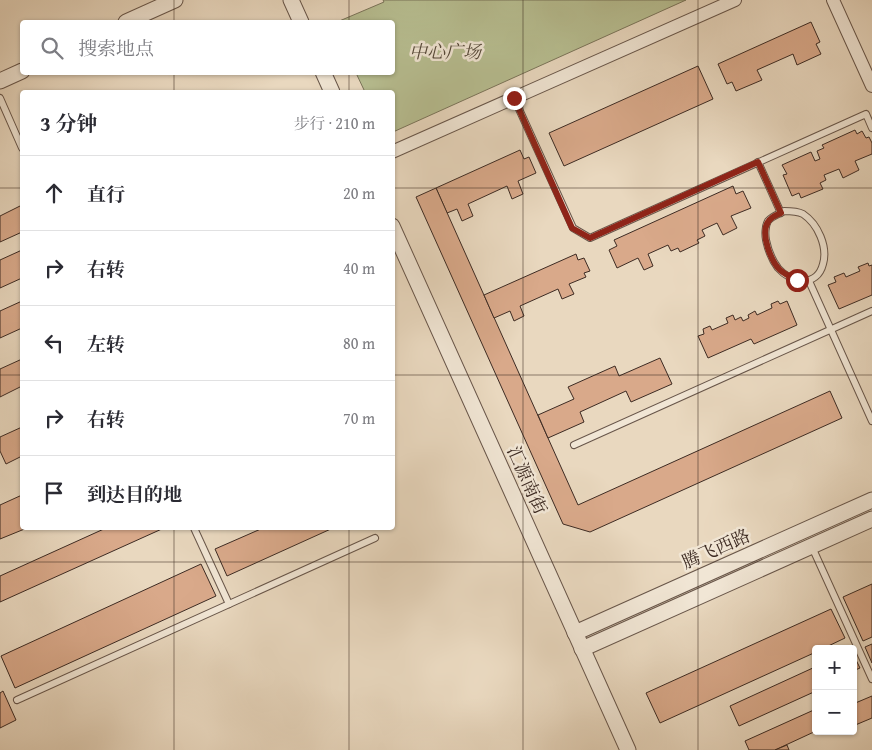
<!DOCTYPE html>
<html lang="zh">
<head>
<meta charset="utf-8">
<style>
  :root { --surface:#fff; --page:#f7f7f7; --text:#2b2b33; --muted:#7c7c81; --line:#e1e1e2 }
  body { margin:0; font-family:"Gentium Book Plus","Noto Serif SC",serif; background:var(--page); color:var(--text) }
  .controls { position:absolute; right:15px; bottom:15px; display:grid; overflow:hidden; border-radius:5px; box-shadow:0 1px 4px #0004 }
  .controls button { width:45px; height:45px; display:grid; place-items:center; padding:0; border:0; border-bottom:1px solid var(--line); background:var(--surface); color:var(--text); font:25px sans-serif }
  .stop { position:absolute; width:15px; height:15px; margin:-11px; border:4px solid #8f2418; border-radius:50%; background:#fff }
  .stop.end { background:#8f2418; border-color:#fff; box-shadow:0 1px 5px #0008 }
  .list { margin:0; padding:0; list-style:none }
  h2 { display:flex; justify-content:space-between; align-items:center; height:65px; margin:0; padding:0 20px; font-size:21px }
  h2 small { font-size:16px; font-weight:400; color:var(--muted) }
  .list li { display:grid; grid-template-columns:32px 1fr auto; gap:15px; align-items:center; box-sizing:border-box; height:75px; padding:0 20px; border-top:1px solid var(--line) }
  .list b { display:block; font-size:19px; white-space:nowrap }
  .list em { font-size:16px; font-style:normal; color:var(--muted) }
  .icon { flex:none; width:28px; height:28px; fill:none; stroke:currentColor; stroke-width:2; stroke-linecap:round; stroke-linejoin:round }
  .map { position:relative; flex:none; width:872px; height:750px; overflow:hidden }
  .search { position:absolute; background:var(--surface); box-shadow:0 1px 4px #0004; left:20px; top:20px; width:375px; height:55px; display:flex; align-items:center; gap:12px; box-sizing:border-box; padding:0 18px; border-radius:5px; color:var(--muted); font-size:19px }
  .panel { position:absolute; background:var(--surface); box-shadow:0 1px 4px #0004; left:20px; top:90px; width:375px; height:440px; border-radius:5px }
  .map>svg:first-child { display:block }
  .green { fill:#b7be91; stroke:#7a745a }
  .building { fill:#d9a98a; stroke:#3d2b23 }
  .lines { fill:none; stroke-linecap:round; stroke-linejoin:round }
  .service-casing { stroke:#68564a; stroke-width:8 }
  .minor-casing { stroke:#68564a; stroke-width:14 }
  .tertiary-casing { stroke:#68564a; stroke-width:17 }
  .service { stroke:#f1e6d5; stroke-width:6 }
  .minor { stroke:#f1e6d5; stroke-width:12 }
  .tertiary { stroke:#f1e6d5; stroke-width:15 }
  .route { stroke:#8f2418; stroke-width:6 }
  .grid { fill:none; stroke:#3d2b23; stroke-width:1; stroke-opacity:0.55 }
  .labels { text-anchor:middle; stroke-width:5; stroke-linejoin:round; paint-order:stroke }
  .park-label { font-size:18px; font-style:italic; fill:#554839; stroke:#f1e6d5 }
  .street-label { font-size:18px; fill:#3d2b23; stroke:#f1e6d5 }
</style>
</head>
<body>
<div class="map">
<svg width="872" height="750" viewBox="0 0 872 750">
  <rect width="100%" height="100%" fill="#e9d8bf"/>
  <filter id="stains"><feTurbulence type="fractalNoise" baseFrequency=".004" numOctaves="4"/><feColorMatrix values="0 0 0 0 .2 0 0 0 0 .09 0 0 0 0 .02 0 0 0 .5 -.17"/></filter>
  <radialGradient id="worn" r=".72"><stop offset=".6" stop-color="#630" stop-opacity="0"/><stop offset="1" stop-color="#630" stop-opacity=".3"/></radialGradient>
  <!-- green -->
  <polygon class="green" points="383,0 686,0 393,132 392,92 365,92 356,73 392,72 392,22 337,22 384,2"/>
  <!-- building -->
  <g class="building">
    <polygon points="811,22 820,42 816,44 821,54 797,65 793,54 757,70 762,80 736,91 732,82 727,84 718,64"/>
    <polygon points="698,66 713,99 564,166 549,133"/>
    <polygon points="855,130 857,134 862,131 866,138 869,137 872,143 872,154 855,161 859,170 843,178 839,169 824,175 826,180 820,183 823,189 801,198 799,193 792,196 783,175 787,174 782,165 811,152 815,161 820,159 817,151 824,148 822,145"/>
    <polygon points="520,150 524,159 529,157 536,173 518,181 523,194 512,199 507,186 468,204 473,216 462,221 457,209 447,213 436,188"/>
    <polygon points="733,186 736,194 743,191 751,208 731,216 737,228 723,235 717,223 702,230 705,236 697,240 699,243 680,252 678,248 671,251 668,245 648,254 653,266 644,270 638,258 617,268 609,250 617,246 614,240"/>
    <polygon points="436,188 578,505 830,391 842,418 590,532 563,524 416,197"/>
    <polygon points="22,205 22,232 0,242 0,216"/>
    <polygon points="22,250 22,278 0,288 0,260"/>
    <polygon points="576,254 578,260 584,258 590,271 584,273 586,277 569,284 574,294 562,299 558,289 520,306 524,316 514,321 510,311 494,318 484,295"/>
    <polygon points="868,263 869,266 872,265 872,295 839,309 828,285 836,282 834,277 844,273 846,277 860,271 858,267"/>
    <polygon points="22,301 22,328 0,338 0,311"/>
    <polygon points="778,301 780,304 787,301 797,325 754,344 751,339 708,358 698,336 704,334 703,329 710,326 712,330 728,323 726,318 733,315 735,320 741,317 743,321 749,318 748,315 755,311 757,315 772,308 771,304"/>
    <polygon points="660,358 672,384 631,402 626,391 580,412 584,422 548,438 538,415 574,399 568,387 615,366 619,376"/>
    <polygon points="22,359 22,386 0,397 0,369"/>
    <polygon points="22,427 22,456 6,464 0,451 0,437"/>
    <polygon points="22,495 22,528 27,528 0,539 0,505"/>
    <polygon points="106,528 164,528 0,602 0,576"/>
    <polygon points="263,528 333,528 227,576 215,549"/>
    <polygon points="201,564 216,596 15,688 1,656"/>
    <polygon points="872,584 872,637 863,641 843,597"/>
    <polygon points="831,609 845,638 822,649 816,649 816,652 660,723 646,693"/>
    <polygon points="872,644 872,663 865,647"/>
    <polygon points="853,654 860,668 853,671"/>
    <polygon points="815,667 816,691 739,726 730,706"/>
    <polygon points="3,691 16,720 0,728 0,693"/>
    <polygon points="872,696 872,718 853,726 853,704"/>
    <polygon points="816,709 816,731 775,750 749,750 745,741"/>
    <polygon points="787,745 789,750 775,750"/>
  </g>
  <g class="lines">
    <defs>
      <g id="service">
        <polyline points="0,98 22,148"/>
        <polyline points="514,98 573,228 590,238 866,114 872,128"/>
        <polyline points="758,162 781,213"/>
        <path d="M784 211C790 211 797 211 803 214 818 224 828 247 823 264 817 288 791 283 778 268 772 260 768 250 766 240 765 235 765 226 768 221 772 216 779 214 784 211Z"/>
        <polyline points="809,281 872,421"/>
        <polyline points="574,445 872,311"/>
        <polyline points="194,528 229,604"/>
        <polyline points="812,547 872,679"/>
        <polyline points="17,700 375,538"/>
      </g>
      <g id="minor">
        <polyline points="833,0 872,86"/>
        <polyline points="392,152 735,0"/>
      </g>
      <g id="tertiary">
        <polyline points="291,0 301,22"/>
        <polyline points="126,22 175,0"/>
        <polyline points="323,72 332,92"/>
        <polyline points="0,81 22,71"/>
        <polyline points="392,226 628,750"/>
        <polyline points="575,633 872,500"/>
        <polyline points="582,649 872,519"/>
      </g>
    </defs>
    <!-- service casing -->
    <use href="#service" class="service-casing"/>
    <!-- minor casing -->
    <use href="#minor" class="minor-casing"/>
    <!-- tertiary casing -->
    <use href="#tertiary" class="tertiary-casing"/>
    <!-- service -->
    <use href="#service" class="service"/>
    <!-- minor -->
    <use href="#minor" class="minor"/>
    <!-- tertiary -->
    <use href="#tertiary" class="tertiary"/>
  </g>
  <g class="lines">
    <!-- route -->
    <path class="route" d="M514 98 572 228 590 238 758 162 781 213C776 215 770 218 768 222 760 234 771 261 780 270 786 275 791 277 797 280"/>
  </g>
  <!-- grid -->
  <path class="grid" d="M174 0V22M349 0V22M523 0V750M698 0V750M174 72V92M349 72V92M0 188H22M392 188H872M0 375H22M392 375H872M174 528V750M349 528V750M0 562H872"/>
  <g class="labels">
    <!-- park labels -->
    <g class="park-label">
      <text x="445" y="58">中心广场</text>
    </g>
    <!-- street labels -->
    <g class="street-label">
      <text transform="translate(527 480) rotate(66)" y="6">汇源南街</text>
      <text transform="translate(716 549) rotate(-24)" y="6">腾飞西路</text>
    </g>
  </g>
  <rect width="100%" height="100%" filter="url(#stains)"/>
  <rect width="100%" height="100%" fill="url(#worn)"/>
</svg>
<div class="controls">
<button>+</button>
<button>−</button>
</div>
<div class="stop" style="left:797px;top:280px"></div>
<div class="stop end" style="left:514px;top:98px"></div>
<div class="search"><svg class="icon" aria-label="search" viewBox="0 0 24 24"><circle cx="10" cy="10" r="6"/><path d="M15 15l6 6"/></svg>搜索地点</div>
<section class="panel">
<h2>3 分钟<small>步行 · 210 m</small></h2>
<ul class="list">
<li><svg class="icon" aria-label="ahead" viewBox="0 0 24 24"><path d="M12 20V5M6 11l6-6 6 6"/></svg><div><b>直行</b></div><em>20 m</em></li>
<li><svg class="icon" aria-label="right" viewBox="0 0 24 24"><path d="M7 20v-9h11M14 6l5 5-5 5"/></svg><div><b>右转</b></div><em>40 m</em></li>
<li><svg class="icon" aria-label="left" viewBox="0 0 24 24"><path d="M17 20v-9H6M10 6l-5 5 5 5"/></svg><div><b>左转</b></div><em>80 m</em></li>
<li><svg class="icon" aria-label="right" viewBox="0 0 24 24"><path d="M7 20v-9h11M14 6l5 5-5 5"/></svg><div><b>右转</b></div><em>70 m</em></li>
<li><svg class="icon" aria-label="arrive" viewBox="0 0 24 24"><path d="M6 21V4h12l-3 4 3 4H6"/></svg><div><b>到达目的地</b></div></li>
</ul>
</section>
</div>
</body>
</html>
